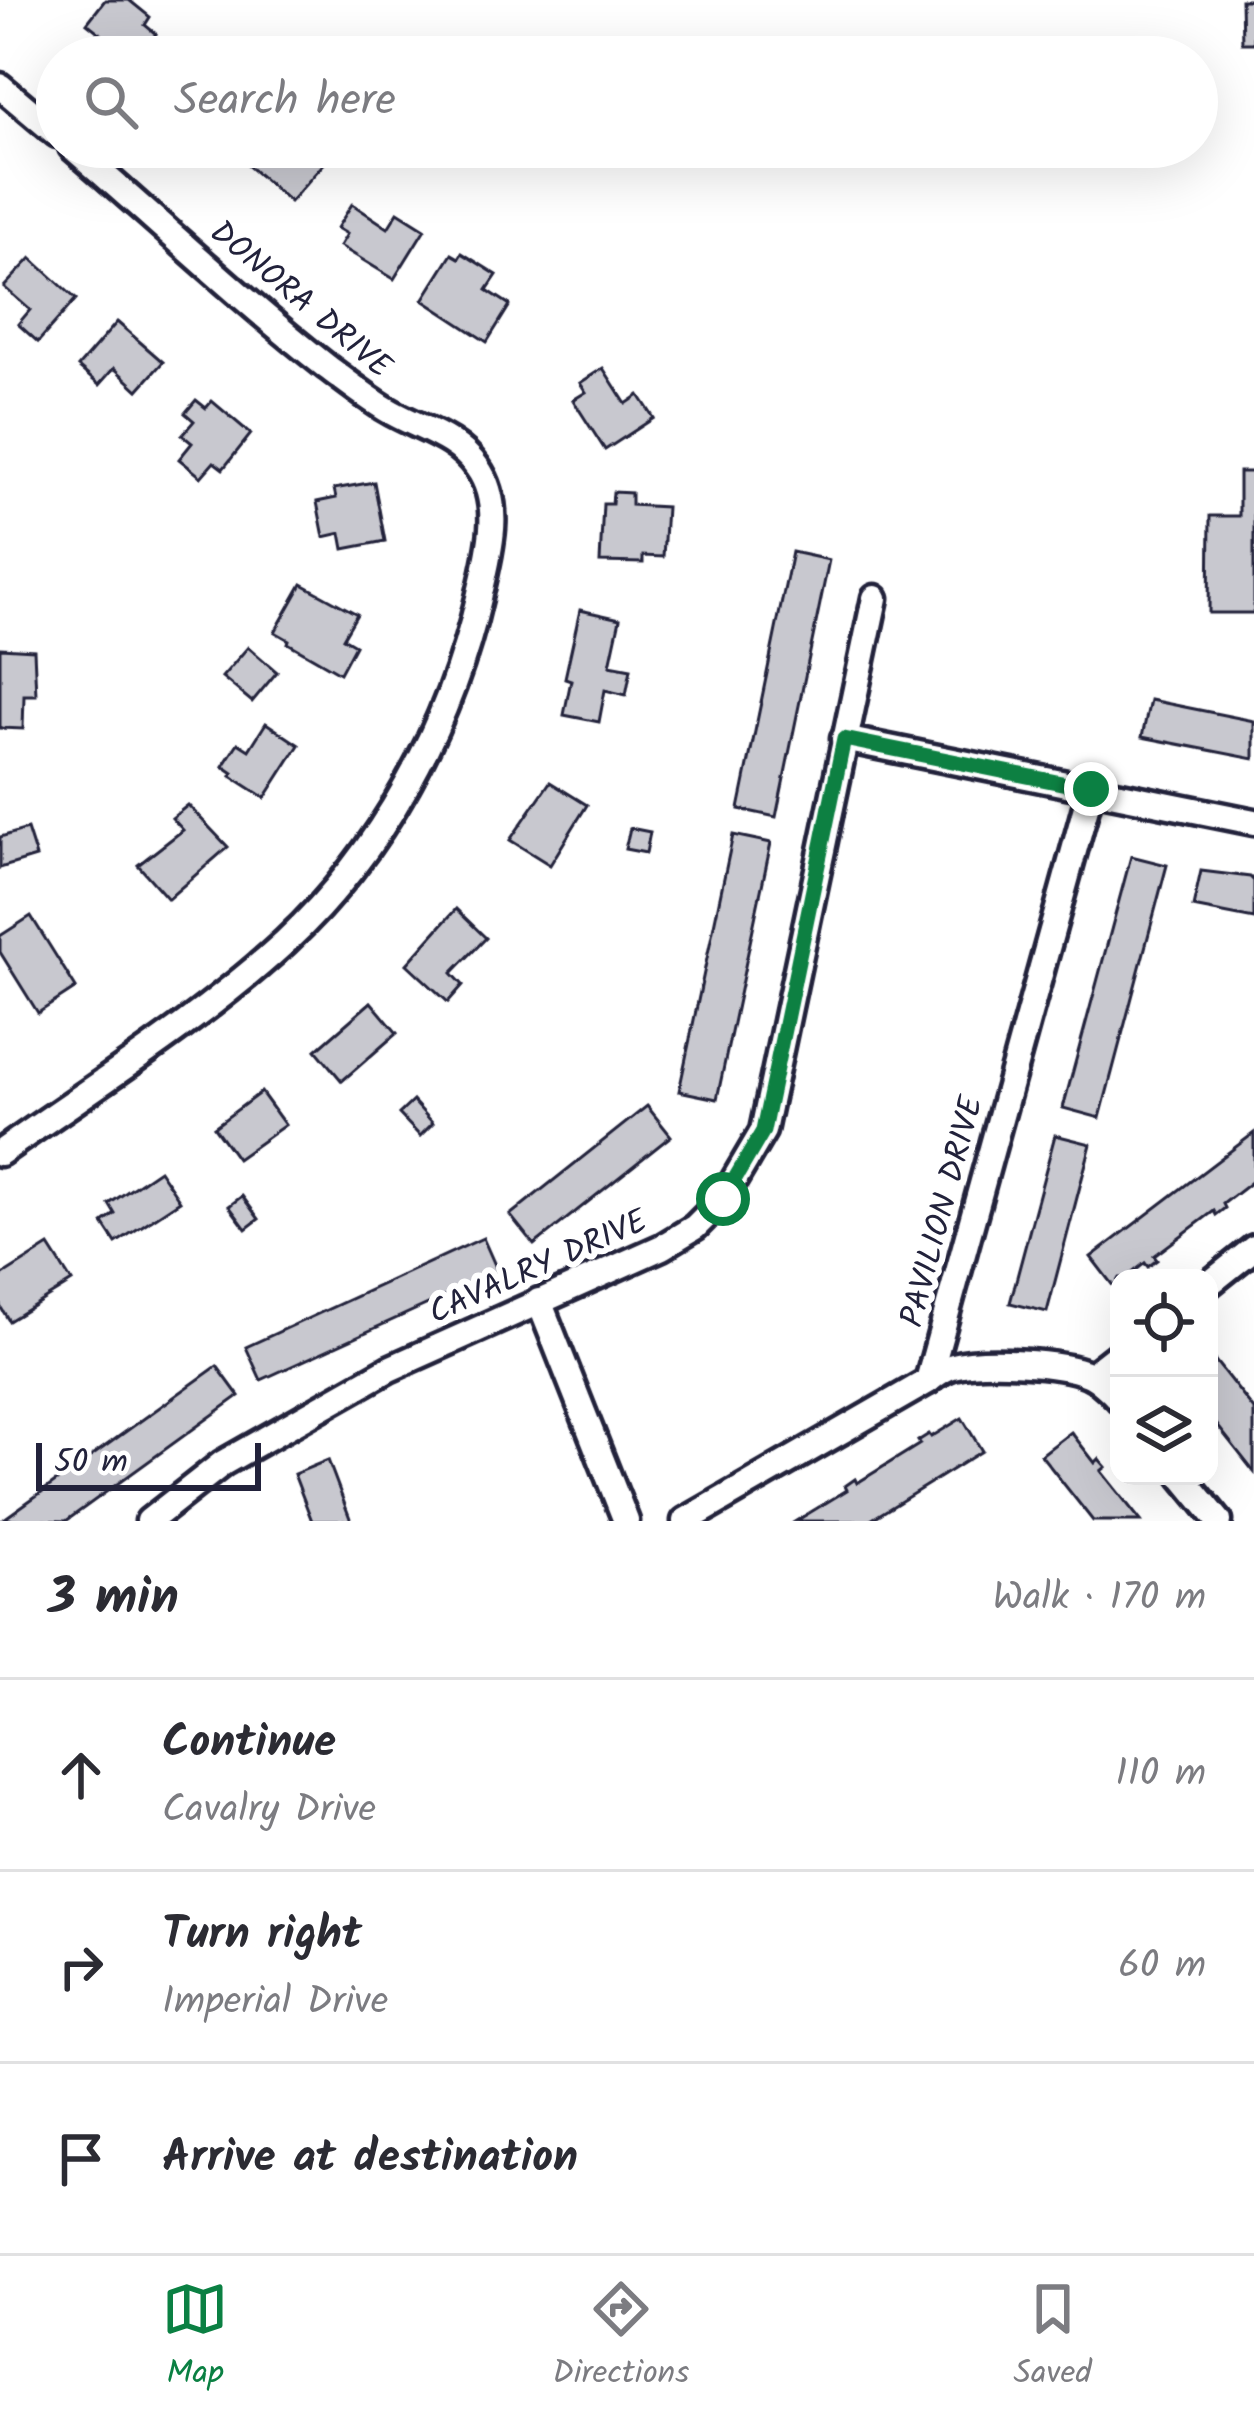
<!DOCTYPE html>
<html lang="en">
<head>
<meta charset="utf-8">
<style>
  :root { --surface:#fff; --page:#f2f2f3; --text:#2b2b33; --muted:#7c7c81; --line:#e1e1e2; --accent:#0b8043 }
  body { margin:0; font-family:Kalam,sans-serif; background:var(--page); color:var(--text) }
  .controls { position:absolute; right:36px; bottom:36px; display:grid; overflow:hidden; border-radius:24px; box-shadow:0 12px 48px #0002 }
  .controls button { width:108px; height:108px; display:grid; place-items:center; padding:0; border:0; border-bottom:3px solid var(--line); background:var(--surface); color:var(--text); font:60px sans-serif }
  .scale { position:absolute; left:36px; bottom:30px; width:225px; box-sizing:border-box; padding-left:12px; border:6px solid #22223b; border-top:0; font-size:33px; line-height:42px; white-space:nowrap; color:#22223b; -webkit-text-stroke:9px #fff; paint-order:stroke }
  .stop { position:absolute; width:36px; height:36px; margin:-27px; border:9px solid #0b8043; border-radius:50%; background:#fff }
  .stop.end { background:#0b8043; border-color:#fff; box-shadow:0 3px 12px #0008 }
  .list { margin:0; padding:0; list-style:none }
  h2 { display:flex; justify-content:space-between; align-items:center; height:156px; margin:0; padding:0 48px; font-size:51px }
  h2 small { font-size:39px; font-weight:400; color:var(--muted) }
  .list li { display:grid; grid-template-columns:78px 1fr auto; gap:36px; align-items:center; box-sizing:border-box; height:192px; padding:0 48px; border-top:3px solid var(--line) }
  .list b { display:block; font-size:45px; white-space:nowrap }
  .list p { margin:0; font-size:39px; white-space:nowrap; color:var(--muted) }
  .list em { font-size:39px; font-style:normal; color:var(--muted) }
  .icon { flex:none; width:66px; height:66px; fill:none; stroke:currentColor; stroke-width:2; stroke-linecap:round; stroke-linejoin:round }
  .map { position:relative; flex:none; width:1254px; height:1521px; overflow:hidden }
  .search { position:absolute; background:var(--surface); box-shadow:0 12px 48px #0002; left:36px; right:36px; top:36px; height:132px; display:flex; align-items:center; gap:30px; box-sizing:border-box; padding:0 42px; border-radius:66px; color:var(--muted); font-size:45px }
  .sheet { height:732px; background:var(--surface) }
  nav { display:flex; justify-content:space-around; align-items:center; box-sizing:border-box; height:168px; border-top:3px solid var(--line); background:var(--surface); font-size:33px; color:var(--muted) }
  nav a { display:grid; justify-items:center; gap:6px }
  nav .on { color:var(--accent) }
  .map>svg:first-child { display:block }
  .building { fill:#c8c8cf; stroke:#22223b; stroke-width:3 }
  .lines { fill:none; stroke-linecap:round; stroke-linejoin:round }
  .minor-casing { stroke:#22223b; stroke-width:33 }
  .minor { stroke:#fff; stroke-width:24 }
  .route { stroke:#0b8043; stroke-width:15 }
  .labels { text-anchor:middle; stroke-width:12; stroke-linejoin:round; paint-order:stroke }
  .street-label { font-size:33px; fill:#22223b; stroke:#fff }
</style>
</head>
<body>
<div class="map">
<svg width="1254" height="1521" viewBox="0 0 1254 1521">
  <rect width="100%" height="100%" fill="#fff"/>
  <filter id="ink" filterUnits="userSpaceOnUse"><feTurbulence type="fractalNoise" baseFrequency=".00833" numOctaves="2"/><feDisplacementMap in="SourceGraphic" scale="24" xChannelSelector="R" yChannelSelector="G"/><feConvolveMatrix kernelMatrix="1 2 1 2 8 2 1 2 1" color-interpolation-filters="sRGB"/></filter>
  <g filter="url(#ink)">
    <!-- building -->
    <g class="building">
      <polygon points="105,0 129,0 150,17 145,25 156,34 138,57 130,57 87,23"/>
      <polygon points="1241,0 1254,0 1254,43 1242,43"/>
      <polygon points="259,147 300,147 310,156 316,148 328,159 290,202 245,163"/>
      <polygon points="352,204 388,228 398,212 425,229 394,279 340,246 347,234 337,228"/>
      <polygon points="462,253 497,275 487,290 510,305 487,342 423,300 452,254 459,258"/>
      <polygon points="31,258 76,299 38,342 18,324 30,310 4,287"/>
      <polygon points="117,322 163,362 138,390 114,368 99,385 78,367"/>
      <polygon points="603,368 626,404 639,395 654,418 605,450 573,400 586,392 580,383"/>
      <polygon points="196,400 206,408 212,401 251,434 223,469 214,462 201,477 179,459 192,443 182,435 194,421 185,413"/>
      <polygon points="1239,472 1254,472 1254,613 1209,613 1210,516 1239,516"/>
      <polygon points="374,482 385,541 344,549 341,533 324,537 317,502 336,498 334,489"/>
      <polygon points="613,492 631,493 631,505 666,507 663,557 643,556 643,563 600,562 603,504 612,504"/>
      <polygon points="792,552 829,560 776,817 739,809"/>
      <polygon points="302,584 357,614 343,638 355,645 340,673 288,643 289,640 275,632"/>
      <polygon points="580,610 620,619 610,665 631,669 626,695 605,690 599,722 564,715 571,680 565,678"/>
      <polygon points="248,647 277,672 252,702 222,677"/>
      <polygon points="0,648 34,650 36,695 24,695 23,729 0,728"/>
      <polygon points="1150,700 1254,721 1254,759 1142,737"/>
      <polygon points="266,723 299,745 265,798 231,776 233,773 223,766 238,743 249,750"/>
      <polygon points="550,782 587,805 550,865 510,840"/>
      <polygon points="188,805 228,847 168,899 138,865 183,830 172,818"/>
      <polygon points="630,828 650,832 646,853 625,849"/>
      <polygon points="27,829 36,857 0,868 0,837"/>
      <polygon points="733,835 771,843 717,1099 679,1091"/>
      <polygon points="1131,856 1167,865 1100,1118 1063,1108"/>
      <polygon points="1201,871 1250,877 1254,881 1254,919 1193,907"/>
      <polygon points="456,909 486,938 452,973 463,985 448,1002 407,964"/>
      <polygon points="31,916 76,988 38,1013 0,952 0,936"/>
      <polygon points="371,1002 397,1033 342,1081 316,1050"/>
      <polygon points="261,1092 285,1125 237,1159 214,1127"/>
      <polygon points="413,1101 433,1123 420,1136 399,1114"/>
      <polygon points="647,1106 671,1136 534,1245 510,1215"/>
      <polygon points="1254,1133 1254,1180 1223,1204 1225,1208 1216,1215 1214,1211 1154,1256 1157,1260 1148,1267 1145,1263 1126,1278 1119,1278 1114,1287 1091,1257"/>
      <polygon points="1055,1135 1091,1144 1047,1312 1010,1303"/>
      <polygon points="159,1170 180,1201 116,1243 103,1223 115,1214 109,1204"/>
      <polygon points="242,1196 259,1219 246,1229 229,1206"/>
      <polygon points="483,1238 498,1272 261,1380 246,1347"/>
      <polygon points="49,1246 72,1282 9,1321 0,1306 0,1277"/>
      <polygon points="1209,1353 1254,1410 1254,1472 1209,1415"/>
      <polygon points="217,1366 239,1396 66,1521 4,1519"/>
      <polygon points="962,1418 982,1451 869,1521 796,1521 847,1490 845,1486 855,1479 857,1483 920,1444 918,1441 929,1434 931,1437"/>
      <polygon points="1071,1432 1095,1463 1099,1459 1106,1467 1101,1471 1141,1521 1093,1521 1041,1455"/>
      <polygon points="328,1460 351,1521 312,1521 294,1474"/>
    </g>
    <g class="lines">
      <defs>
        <g id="minor">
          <polyline points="0,86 57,134"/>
          <polyline points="844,739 1254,822"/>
          <path d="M0 1153C96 1085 198 1022 285 942 381 853 450 726 479 598 488 556 505 506 477 467 456 436 417 428 386 409 366 397 346 381 327 367 239 298 157 220 72 147"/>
          <polyline points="1209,1284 1254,1248"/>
          <polyline points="539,1301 626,1521"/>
          <polyline points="1092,1375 1119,1354"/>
          <path d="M928 1381C936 1375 942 1369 953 1366 981 1358 1061 1362 1088 1374 1100 1379 1110 1390 1119 1399"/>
          <polyline points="1182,1476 1219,1521"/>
          <polyline points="149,1521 223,1463 389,1369 662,1247 695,1227 723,1199 763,1131 875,598"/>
          <polyline points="685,1521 928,1381 1091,789"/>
        </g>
      </defs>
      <!-- minor casing -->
      <use href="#minor" class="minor-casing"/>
      <!-- minor -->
      <use href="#minor" class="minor"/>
    </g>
  </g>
  <g class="lines" filter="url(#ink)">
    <!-- route -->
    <polyline class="route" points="723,1199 763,1131 844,739 1091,789"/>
  </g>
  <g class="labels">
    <!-- street labels -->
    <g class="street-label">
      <text transform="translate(302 298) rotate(40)" y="12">DONORA DRIVE</text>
      <text transform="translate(940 1211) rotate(-75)" y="12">PAVILION DRIVE</text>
      <text transform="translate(537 1265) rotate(-24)" y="12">CAVALRY DRIVE</text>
    </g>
  </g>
</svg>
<div class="controls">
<button><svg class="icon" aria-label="locate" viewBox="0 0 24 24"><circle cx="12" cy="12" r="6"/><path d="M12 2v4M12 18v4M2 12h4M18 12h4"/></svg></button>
<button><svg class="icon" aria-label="layers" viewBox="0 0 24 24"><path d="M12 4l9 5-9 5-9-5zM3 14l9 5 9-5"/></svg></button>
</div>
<div class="scale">50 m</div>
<div class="stop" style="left:723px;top:1199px"></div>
<div class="stop end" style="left:1091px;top:789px"></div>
<div class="search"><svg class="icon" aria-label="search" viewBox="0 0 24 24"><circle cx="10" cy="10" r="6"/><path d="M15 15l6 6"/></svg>Search here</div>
</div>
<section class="sheet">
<h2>3 min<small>Walk · 170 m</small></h2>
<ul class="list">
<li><svg class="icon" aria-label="ahead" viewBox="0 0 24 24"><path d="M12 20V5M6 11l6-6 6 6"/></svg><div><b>Continue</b><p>Cavalry Drive</p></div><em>110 m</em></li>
<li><svg class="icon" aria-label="right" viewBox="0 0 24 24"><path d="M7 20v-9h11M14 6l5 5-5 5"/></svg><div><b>Turn right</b><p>Imperial Drive</p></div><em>60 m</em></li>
<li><svg class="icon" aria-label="arrive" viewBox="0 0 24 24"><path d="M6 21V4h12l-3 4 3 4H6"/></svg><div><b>Arrive at destination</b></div></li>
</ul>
</section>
<nav>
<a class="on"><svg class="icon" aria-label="map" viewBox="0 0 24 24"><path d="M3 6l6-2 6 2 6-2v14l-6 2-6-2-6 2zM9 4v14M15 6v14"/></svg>Map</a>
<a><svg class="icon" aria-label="directions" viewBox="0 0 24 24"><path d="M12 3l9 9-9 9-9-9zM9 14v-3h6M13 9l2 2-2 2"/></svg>Directions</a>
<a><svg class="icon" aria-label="saved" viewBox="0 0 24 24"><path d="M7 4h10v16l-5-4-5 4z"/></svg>Saved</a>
</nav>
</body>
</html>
